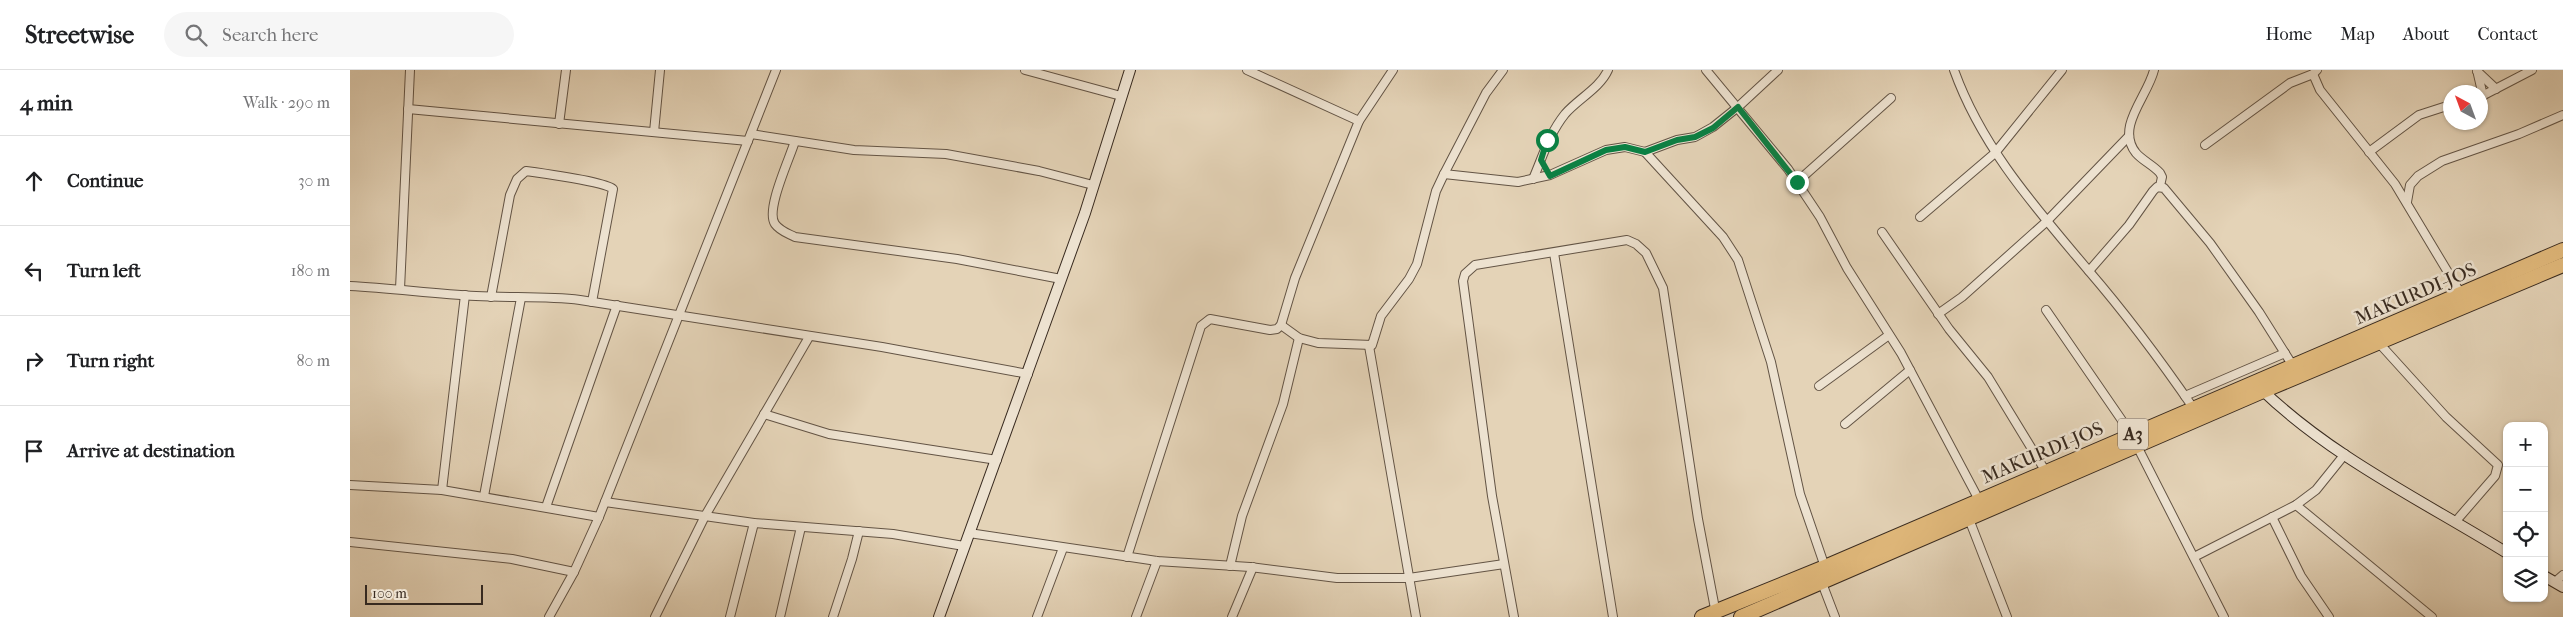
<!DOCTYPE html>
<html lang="en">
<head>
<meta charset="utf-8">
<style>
  :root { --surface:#fff; --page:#f6f6f6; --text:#202124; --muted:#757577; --line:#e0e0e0 }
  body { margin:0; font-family:"IM FELL French Canon",serif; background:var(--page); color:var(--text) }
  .controls { position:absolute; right:15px; bottom:15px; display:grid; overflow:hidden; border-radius:10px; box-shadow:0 1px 4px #0004 }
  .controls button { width:45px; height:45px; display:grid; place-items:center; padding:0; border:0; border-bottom:1px solid var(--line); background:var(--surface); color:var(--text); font:25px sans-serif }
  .compass { position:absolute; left:2093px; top:15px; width:45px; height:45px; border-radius:50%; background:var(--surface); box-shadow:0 1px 4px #0004; rotate:319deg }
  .scale { position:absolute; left:15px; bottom:12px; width:118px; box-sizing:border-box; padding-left:5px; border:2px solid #382a1f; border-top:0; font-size:14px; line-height:18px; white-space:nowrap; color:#382a1f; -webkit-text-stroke:4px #ede2d0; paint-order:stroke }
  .stop { position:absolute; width:15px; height:15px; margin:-11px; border:4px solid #0b8043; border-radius:50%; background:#fff }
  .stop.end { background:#0b8043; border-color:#fff; box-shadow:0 1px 5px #0008 }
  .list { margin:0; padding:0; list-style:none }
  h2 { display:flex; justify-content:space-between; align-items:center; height:65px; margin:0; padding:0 20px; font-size:21px }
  h2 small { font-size:16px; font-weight:400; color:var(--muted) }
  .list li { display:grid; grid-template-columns:32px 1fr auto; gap:15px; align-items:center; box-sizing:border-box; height:90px; padding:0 20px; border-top:1px solid var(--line) }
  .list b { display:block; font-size:19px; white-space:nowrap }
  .list em { font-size:16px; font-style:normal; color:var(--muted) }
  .icon { flex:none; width:28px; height:28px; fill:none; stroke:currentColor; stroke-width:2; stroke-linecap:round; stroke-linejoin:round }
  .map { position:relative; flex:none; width:2213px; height:547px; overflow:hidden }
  header { display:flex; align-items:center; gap:30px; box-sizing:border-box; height:70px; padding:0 25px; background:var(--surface); border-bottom:1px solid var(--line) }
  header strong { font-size:24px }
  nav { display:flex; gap:28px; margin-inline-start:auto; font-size:18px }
  .search { width:350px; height:45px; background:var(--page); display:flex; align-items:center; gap:12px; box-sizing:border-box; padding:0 18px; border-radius:28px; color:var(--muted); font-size:19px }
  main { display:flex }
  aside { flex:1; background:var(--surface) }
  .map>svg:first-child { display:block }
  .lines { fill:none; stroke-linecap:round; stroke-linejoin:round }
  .street-casing { stroke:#635445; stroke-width:10 }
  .secondary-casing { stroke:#382a1f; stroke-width:12 }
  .highway-casing { stroke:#382a1f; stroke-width:16 }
  .street { stroke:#ede2d0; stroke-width:8 }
  .secondary { stroke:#ede2d0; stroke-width:10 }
  .highway { stroke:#e2ba7c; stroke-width:14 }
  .route { stroke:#0b8043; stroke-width:6 }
  .labels { text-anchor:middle; stroke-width:5; stroke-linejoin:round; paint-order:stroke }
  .shield { fill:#ede2d0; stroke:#6e6154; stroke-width:1 }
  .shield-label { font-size:18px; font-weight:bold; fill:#382a1f }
  .street-label { font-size:19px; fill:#382a1f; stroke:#ede2d0 }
</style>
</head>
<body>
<header>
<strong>Streetwise</strong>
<div class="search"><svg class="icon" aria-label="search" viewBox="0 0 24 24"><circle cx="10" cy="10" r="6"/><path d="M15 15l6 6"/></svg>Search here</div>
<nav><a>Home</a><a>Map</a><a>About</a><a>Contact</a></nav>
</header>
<main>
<aside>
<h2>4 min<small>Walk · 290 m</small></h2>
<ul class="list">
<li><svg class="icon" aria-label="ahead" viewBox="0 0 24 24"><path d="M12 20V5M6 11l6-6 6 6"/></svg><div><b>Continue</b></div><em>30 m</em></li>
<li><svg class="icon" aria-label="left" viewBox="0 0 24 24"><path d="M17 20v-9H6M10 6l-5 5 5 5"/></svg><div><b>Turn left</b></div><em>180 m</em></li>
<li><svg class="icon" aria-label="right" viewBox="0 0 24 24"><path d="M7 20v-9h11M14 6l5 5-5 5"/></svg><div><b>Turn right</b></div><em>80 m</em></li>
<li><svg class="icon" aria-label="arrive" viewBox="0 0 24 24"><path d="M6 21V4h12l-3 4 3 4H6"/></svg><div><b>Arrive at destination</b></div></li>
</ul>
</aside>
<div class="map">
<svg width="2213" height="547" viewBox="0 0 2213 547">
  <rect width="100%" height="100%" fill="#e4d3b7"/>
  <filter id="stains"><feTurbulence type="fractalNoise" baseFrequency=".004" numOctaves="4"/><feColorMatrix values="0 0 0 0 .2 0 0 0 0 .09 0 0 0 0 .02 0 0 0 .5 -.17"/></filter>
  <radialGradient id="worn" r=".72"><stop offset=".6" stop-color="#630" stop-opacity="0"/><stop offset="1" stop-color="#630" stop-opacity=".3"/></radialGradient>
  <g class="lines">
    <defs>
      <g id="street">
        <polyline points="675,0 771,26"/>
        <polyline points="897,0 1009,51"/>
        <polyline points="1356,0 1438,99 1470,147 1497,198 1551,283 1629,430"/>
        <path d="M1604 0C1632 78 1686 138 1738 200 1776 244 1811 291 1844 339"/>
        <path d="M1804 0C1798 26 1765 57 1786 83 1793 91 1803 95 1810 103L1812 107 1810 116"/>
        <polyline points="2127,0 2133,26"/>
        <polyline points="2127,1 2146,19"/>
        <polyline points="1963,4 1970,20 2045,114 2111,224"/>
        <polyline points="2130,27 2182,0"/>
        <polyline points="58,39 398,71"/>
        <polyline points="209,54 216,0"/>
        <polyline points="304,62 310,0"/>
        <polyline points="401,64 504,80 596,84 689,101 743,115"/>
        <path d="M445 71C440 88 415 140 425 154 430 161 437 163 445 167L607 189 711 209"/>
        <polyline points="1855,75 1940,13 1963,4 1967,0"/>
        <polyline points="1295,82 1373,167 1388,190 1421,292 1450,424 1475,497"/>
        <polyline points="2019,82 2069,45 2100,35"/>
        <polyline points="1094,104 1168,112 1200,105 1256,80 1275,77 1295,82 1327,70 1345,67 1363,57 1388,37 1428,0"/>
        <path d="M1183 109C1193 86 1199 64 1215 44 1228 29 1250 18 1258 0"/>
        <polyline points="1447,112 1541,28"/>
        <polyline points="2057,132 2060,115 2068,106 2092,91 2169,64 2213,45"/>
        <polyline points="1570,147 1645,83 1712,0"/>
        <polyline points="1532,162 1599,259 1638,307 1696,402"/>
        <polyline points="1204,183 1263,547"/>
        <polyline points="1739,201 1779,155 1803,121 1807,117 1814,118 1860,173 1909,242 1943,296"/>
        <path d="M0 216C42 218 84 224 126 226 161 228 196 226 230 230L532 277 678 304"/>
        <polyline points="50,219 60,0"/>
        <path d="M141 227 160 125 167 109 176 101C191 103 255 112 263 119L242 232"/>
        <polyline points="1696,240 1782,365"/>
        <polyline points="1588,244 1612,227 1696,152 1779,66"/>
        <polyline points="931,255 949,268 968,273 1022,275 1031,246 1059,209 1067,194 1086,121 1094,104 1136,23 1153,0"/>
        <polyline points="2028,272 2096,347 2148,395 2145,406 2106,451"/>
        <polyline points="1019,276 1066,547"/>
        <polyline points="1469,316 1539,265"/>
        <polyline points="1835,326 1935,283"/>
        <polyline points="414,344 479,364 647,390"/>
        <polyline points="1495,354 1560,300"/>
        <polyline points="1787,376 1874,547"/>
        <polyline points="0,415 92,420 249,447"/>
        <polyline points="92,420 115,225"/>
        <polyline points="134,426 171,228"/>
        <polyline points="255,432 404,453 543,464 614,476"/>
        <polyline points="1946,435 2082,547"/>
        <polyline points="196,437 267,235"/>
        <polyline points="1922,447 1951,506 1979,547"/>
        <polyline points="1619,449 1657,547"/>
        <polyline points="619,463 807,491 900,497 987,508 1059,508 1154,494"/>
        <polyline points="0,472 162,489 224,502"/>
        <polyline points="777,487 851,256 860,249 920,260 927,259 931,255 945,208 1009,51 1043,0"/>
        <polyline points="1844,487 1946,435 1966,420 1995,384"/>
        <polyline points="880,496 892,446 933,334 949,268"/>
        <polyline points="2205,512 2213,505"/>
        <polyline points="1472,513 1485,547"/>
        <polyline points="199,547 224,502 249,447 426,0"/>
        <polyline points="305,547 355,446 459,267"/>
        <polyline points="380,547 404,453"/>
        <polyline points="430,547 451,457"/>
        <polyline points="483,547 502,489 509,461"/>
        <polyline points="687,547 713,478"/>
        <polyline points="786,547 807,491"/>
        <polyline points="882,547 903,497"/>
        <polyline points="1164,547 1142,426 1113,211 1115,204 1125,195 1277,170 1286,174 1296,183 1313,218 1348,449 1366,544"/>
      </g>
      <g id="secondary">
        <path d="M1910 318C1981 387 2073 431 2157 483"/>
        <polyline points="2194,506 2213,517"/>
        <polyline points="589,547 735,143 780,0"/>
      </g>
      <g id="highway">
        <polyline points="1352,547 1475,497 2213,180"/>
        <polyline points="1391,547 1913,321 2213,195"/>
      </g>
    </defs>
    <!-- street casing -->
    <use href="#street" class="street-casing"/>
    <!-- secondary casing -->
    <use href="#secondary" class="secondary-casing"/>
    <!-- highway casing -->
    <use href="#highway" class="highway-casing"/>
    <!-- street -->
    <use href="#street" class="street"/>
    <!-- secondary -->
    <use href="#secondary" class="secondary"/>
    <!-- highway -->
    <use href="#highway" class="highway"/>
  </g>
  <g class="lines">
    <!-- route -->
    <polyline class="route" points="1197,70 1191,90 1200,106 1256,80 1275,77 1295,82 1327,70 1345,67 1363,58 1388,37 1447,112"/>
  </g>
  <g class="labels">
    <!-- shield labels -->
    <rect class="shield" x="1768" y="348.5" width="30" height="31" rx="4"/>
    <g class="shield-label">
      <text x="1783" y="370">A3</text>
    </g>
    <!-- street labels -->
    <g class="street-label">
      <text transform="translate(2065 223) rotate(-23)" y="7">MAKURDI-JOS</text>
      <text transform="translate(1692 382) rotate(-23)" y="7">MAKURDI-JOS</text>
    </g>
  </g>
  <rect width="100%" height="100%" filter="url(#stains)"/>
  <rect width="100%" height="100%" fill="url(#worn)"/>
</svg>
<div class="controls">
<button>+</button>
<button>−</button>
<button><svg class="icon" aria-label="locate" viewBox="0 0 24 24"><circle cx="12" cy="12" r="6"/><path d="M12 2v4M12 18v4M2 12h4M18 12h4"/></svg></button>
<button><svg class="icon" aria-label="layers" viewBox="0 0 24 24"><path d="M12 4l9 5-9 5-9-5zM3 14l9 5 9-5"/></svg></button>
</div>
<svg class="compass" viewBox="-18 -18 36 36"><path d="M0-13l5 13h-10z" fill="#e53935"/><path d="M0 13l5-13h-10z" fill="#757577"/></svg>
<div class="scale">100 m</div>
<div class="stop" style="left:1197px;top:70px"></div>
<div class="stop end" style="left:1447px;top:112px"></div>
</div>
</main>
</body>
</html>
